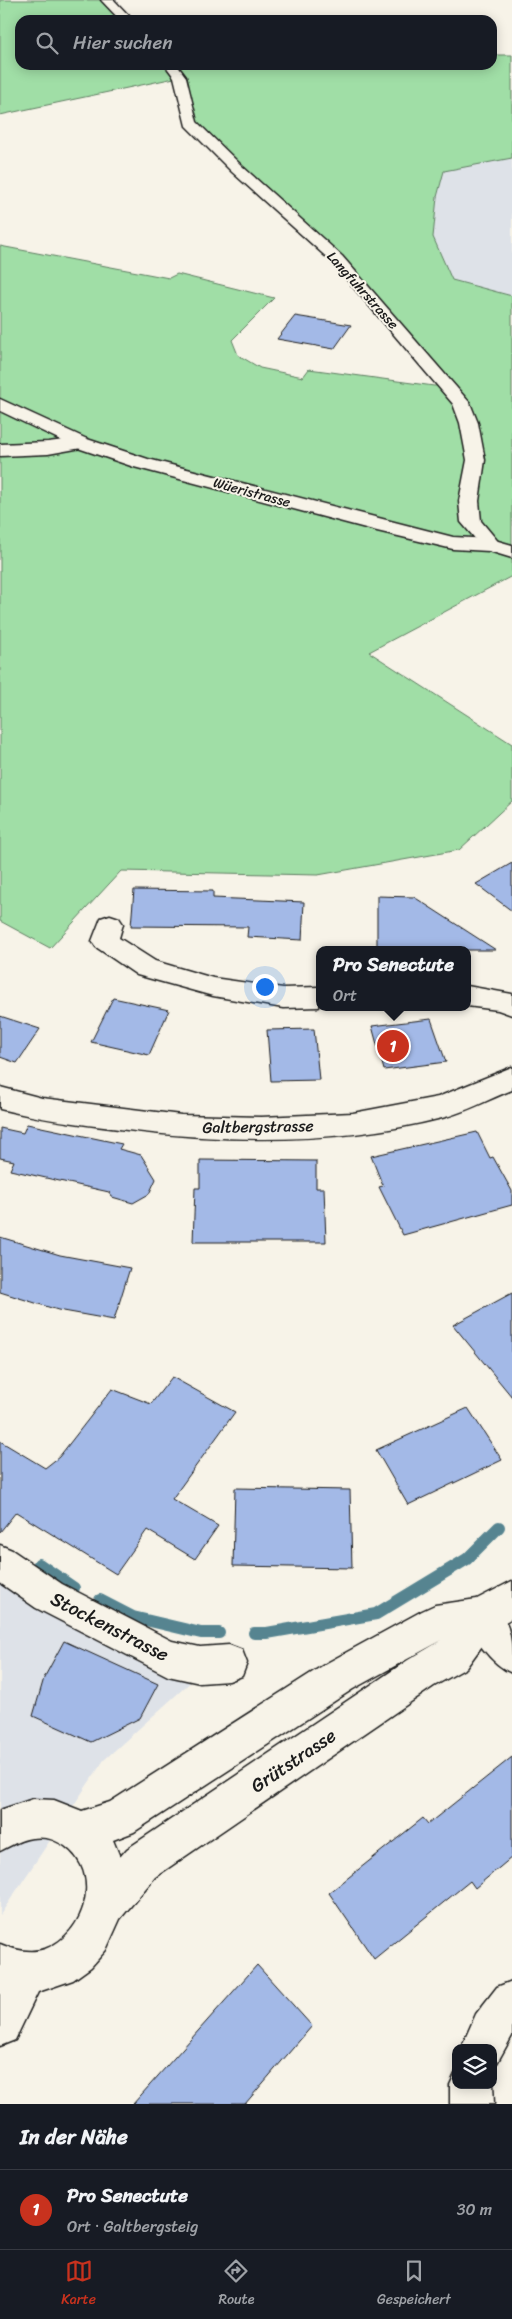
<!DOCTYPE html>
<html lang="de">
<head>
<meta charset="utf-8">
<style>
  :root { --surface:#171b24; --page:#242831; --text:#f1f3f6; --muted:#9ea1a6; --line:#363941; --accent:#c8321e }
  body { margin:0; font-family:Sriracha,sans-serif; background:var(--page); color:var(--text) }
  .controls { position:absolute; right:15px; bottom:15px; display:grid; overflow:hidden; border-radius:10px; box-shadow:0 2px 12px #0003 }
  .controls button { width:45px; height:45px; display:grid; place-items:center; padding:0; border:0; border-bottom:1px solid var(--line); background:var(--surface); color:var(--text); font:25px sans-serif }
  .you { position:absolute; left:264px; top:986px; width:18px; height:18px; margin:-12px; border:4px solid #fff; border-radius:50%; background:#1a73e8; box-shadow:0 0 0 8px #1a73e833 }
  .badge { display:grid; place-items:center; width:32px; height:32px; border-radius:50%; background:var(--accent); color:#fff; font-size:16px; font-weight:700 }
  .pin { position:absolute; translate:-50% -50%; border:2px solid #fff; box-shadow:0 1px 5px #0006 }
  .popup { position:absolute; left:316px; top:946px; width:155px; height:65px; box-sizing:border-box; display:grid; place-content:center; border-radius:10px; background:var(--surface); filter:drop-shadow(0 1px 4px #0005); font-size:16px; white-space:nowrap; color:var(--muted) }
  .popup b { font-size:19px; color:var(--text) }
  .popup::after { content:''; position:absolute; left:50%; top:100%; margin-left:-10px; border:10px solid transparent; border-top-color:var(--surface) }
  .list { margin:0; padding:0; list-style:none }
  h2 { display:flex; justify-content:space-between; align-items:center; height:65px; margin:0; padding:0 20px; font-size:21px }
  h2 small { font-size:16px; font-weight:400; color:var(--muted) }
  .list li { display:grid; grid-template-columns:32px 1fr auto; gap:15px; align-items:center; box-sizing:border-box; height:80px; padding:0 20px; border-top:1px solid var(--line) }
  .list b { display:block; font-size:19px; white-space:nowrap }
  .list p { margin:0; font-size:16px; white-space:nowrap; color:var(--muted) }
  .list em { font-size:16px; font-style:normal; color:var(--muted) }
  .icon { flex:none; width:28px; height:28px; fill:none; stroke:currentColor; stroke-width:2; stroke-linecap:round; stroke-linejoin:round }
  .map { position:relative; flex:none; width:512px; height:2104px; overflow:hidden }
  .search { position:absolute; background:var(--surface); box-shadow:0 2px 12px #0003; left:15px; right:15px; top:15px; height:55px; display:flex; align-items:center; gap:12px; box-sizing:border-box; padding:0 18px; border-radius:15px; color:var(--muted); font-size:19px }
  .sheet { height:145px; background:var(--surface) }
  nav { display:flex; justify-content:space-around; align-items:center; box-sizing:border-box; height:70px; border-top:1px solid var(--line); background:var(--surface); font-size:14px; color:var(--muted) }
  nav a { display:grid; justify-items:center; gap:2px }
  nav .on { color:var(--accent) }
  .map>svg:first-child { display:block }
  .built { fill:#dee2e8 }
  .green { fill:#a0dea6; stroke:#5e7d61 }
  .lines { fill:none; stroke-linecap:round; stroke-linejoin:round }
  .stream { stroke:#568490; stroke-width:12 }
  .building { fill:#a3b9e7; stroke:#1c1c1c }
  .minor-casing { stroke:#1c1c1c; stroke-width:3 }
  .tertiary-casing { stroke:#1c1c1c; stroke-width:3 }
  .secondary-casing { stroke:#1c1c1c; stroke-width:3 }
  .minor { fill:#f7f3e8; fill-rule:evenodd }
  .tertiary { fill:#f7f3e8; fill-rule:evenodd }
  .secondary { fill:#f7f3e8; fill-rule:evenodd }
  .labels { text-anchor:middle; stroke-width:4; stroke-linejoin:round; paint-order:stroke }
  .far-street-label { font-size:14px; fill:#1c1c1c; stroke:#f7f3e8 }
  .street-label { font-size:16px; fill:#1c1c1c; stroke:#f7f3e8 }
  .near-street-label { font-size:19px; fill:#1c1c1c; stroke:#f7f3e8 }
</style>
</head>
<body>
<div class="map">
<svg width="512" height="2104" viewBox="0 0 512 2104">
  <rect width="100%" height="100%" fill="#f7f3e8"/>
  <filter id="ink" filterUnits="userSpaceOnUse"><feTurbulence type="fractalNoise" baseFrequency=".02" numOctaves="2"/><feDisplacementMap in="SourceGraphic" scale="10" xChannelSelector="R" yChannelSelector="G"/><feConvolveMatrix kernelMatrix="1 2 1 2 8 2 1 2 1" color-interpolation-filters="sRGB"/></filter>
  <g filter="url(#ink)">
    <!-- built -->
    <g class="built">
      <polygon points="512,158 512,296 452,280 433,237 437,197 444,171"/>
      <polygon points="0,1573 194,1679 104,1760 0,1915"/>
    </g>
    <!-- green -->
    <polygon class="green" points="0,0 107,0 127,20 20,20 20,65 492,65 492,55 512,55 512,158 444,171 437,197 433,237 452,280 512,296 512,576 369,652 512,744 512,801 459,850 318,875 121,871 50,948 0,921 0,246 169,278 177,274 274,298 232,340 238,355 260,368 303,377 309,369 434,386 446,385 337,259 191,123 179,77 0,115"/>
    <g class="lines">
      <!-- stream -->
      <g class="stream">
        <polyline points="39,1564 74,1588"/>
        <polyline points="100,1600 133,1617 201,1633 219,1633"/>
        <polyline points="254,1633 267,1633 376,1614 467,1559 499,1527"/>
      </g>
    </g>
    <!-- building -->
    <g class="building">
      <polygon points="295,316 351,325 334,349 277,339"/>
      <polygon points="512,863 512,911 476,884"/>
      <polygon points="134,890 213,891 213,898 304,902 302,940 247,937 248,927 131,926"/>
      <polygon points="377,896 414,897 496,950 377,950"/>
      <polygon points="113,998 169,1010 149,1055 91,1042"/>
      <polygon points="0,1016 40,1029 17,1063 0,1057"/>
      <polygon points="431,1019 446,1062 384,1070 372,1026"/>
      <polygon points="314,1029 319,1080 271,1081 267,1030"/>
      <polygon points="27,1124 122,1144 119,1149 141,1155 156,1179 149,1194 133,1203 112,1197 109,1192 10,1170 14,1161 0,1158 0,1128 23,1133"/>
      <polygon points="477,1132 490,1158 493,1157 512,1191 512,1205 403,1235 379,1187 383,1186 371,1156"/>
      <polygon points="200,1160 316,1161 316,1188 324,1188 326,1242 193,1242 195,1188 200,1188"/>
      <polygon points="0,1237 60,1255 130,1268 114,1320 58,1310 0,1292"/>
      <polygon points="512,1293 512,1397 453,1325"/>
      <polygon points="172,1377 235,1412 172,1499 218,1526 195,1559 147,1530 116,1574 16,1512 0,1532 0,1441 45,1468 59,1457 112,1389 151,1404"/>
      <polygon points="468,1408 502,1460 408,1505 376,1450"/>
      <polygon points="235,1488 350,1490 352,1568 233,1566"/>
      <polygon points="64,1641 158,1684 140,1718 91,1742 33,1716 44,1678"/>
      <polygon points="512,1757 512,1857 475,1888 470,1881 374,1959 329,1893 423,1818 428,1824"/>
      <polygon points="257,1965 312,2026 245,2104 133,2104"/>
    </g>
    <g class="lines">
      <defs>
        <g id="minor">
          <polygon points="101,0 114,0 133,20 120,20"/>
          <polygon points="165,65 177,65 186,77 197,122 242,166 342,256 470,403 478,423 485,460 479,501 481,521 501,545 498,549 491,551 484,549 461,522 459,501 467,460 460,423 453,404 332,262 232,172 186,126 174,77"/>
          <polygon points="81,438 87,439 90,443 87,447 48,454 0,456 0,444 48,442"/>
          <polygon points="110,915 119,918 123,924 119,938 155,961 213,978 283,988 319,987 319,1007 283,1008 213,996 137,975 96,947 92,941 101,918"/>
          <polygon points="467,986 512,994 512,1015 498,1010 467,1006"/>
          <path d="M512 1067V1090C489 1099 466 1112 442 1118 336 1145 226 1143 119 1129 78 1124 40 1119 0 1109V1087L42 1098 181 1115 261 1117 353 1113 438 1097Z"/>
          <polygon points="0,1545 12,1550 62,1584 172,1641 200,1647 229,1645 242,1650 247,1663 242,1676 229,1681 200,1683 168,1676 36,1608 0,1583"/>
          <path d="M482 1598C512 1613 512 1640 512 1673 490 1664 473 1637 464 1616L469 1604Z"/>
          <polygon points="512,1981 512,2036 497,2063 493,2065 493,2048 461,2048 476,2014 497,1987"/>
          <polygon points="456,2072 456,2085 493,2084 494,2104 450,2104 450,2085"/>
        </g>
        <polygon id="tertiary" points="0,399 87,439 148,459 453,537 491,539 512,545 512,558 489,551 453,549 377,531 134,467 75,447 0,411"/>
        <path id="secondary" d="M512 1581V1618L495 1628 466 1668 434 1686 155 1877 120 1919 106 1950 91 1967 73 1980 38 1992 15 2040 0 2046V1944C14 1950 30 1954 45 1949 86 1934 103 1873 65 1846 54 1839 45 1836 32 1838 21 1839 10 1846 0 1851V1810L33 1799 54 1800 82 1811 110 1802 327 1663 422 1611 435 1605 477 1599ZM442 1640 408 1660 127 1849 120 1857 113 1840 134 1832 353 1689Z"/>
      </defs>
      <!-- minor casing -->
      <use href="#minor" class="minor-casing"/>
      <!-- tertiary casing -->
      <use href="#tertiary" class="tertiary-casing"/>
      <!-- secondary casing -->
      <use href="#secondary" class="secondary-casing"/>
      <!-- minor -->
      <use href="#minor" class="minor"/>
      <!-- tertiary -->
      <use href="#tertiary" class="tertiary"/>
      <!-- secondary -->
      <use href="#secondary" class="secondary"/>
    </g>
  </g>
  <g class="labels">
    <!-- far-street labels -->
    <g class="far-street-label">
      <text transform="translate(363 290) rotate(48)" y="5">Langfuhrstrasse</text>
      <text transform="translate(252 492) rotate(15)" y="5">Wüeristrasse</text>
    </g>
    <!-- street labels -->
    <g class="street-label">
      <text transform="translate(258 1126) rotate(-1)" y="6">Galtbergstrasse</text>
    </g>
    <!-- near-street labels -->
    <g class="near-street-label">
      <text transform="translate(110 1626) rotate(27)" y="7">Stockenstrasse</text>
      <text transform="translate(293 1760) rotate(-34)" y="7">Grütstrasse</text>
    </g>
  </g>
</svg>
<div class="controls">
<button><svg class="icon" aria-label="layers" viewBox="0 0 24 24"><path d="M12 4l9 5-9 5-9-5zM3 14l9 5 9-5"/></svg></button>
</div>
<div class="you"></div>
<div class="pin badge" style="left:393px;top:1046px">1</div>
<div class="popup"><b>Pro Senectute</b>Ort</div>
<div class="search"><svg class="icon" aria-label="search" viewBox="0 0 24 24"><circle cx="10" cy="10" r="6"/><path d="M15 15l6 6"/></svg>Hier suchen</div>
</div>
<section class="sheet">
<h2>In der Nähe<small></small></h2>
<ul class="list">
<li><span class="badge">1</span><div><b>Pro Senectute</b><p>Ort · Galtbergsteig</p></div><em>30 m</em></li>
</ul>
</section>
<nav>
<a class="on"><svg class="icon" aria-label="map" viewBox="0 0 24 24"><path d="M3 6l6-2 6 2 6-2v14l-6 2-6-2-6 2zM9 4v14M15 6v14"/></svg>Karte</a>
<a><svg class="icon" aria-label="directions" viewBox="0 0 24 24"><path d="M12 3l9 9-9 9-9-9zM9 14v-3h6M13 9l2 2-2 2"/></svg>Route</a>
<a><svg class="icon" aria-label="saved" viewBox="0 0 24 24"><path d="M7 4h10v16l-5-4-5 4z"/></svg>Gespeichert</a>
</nav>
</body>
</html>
